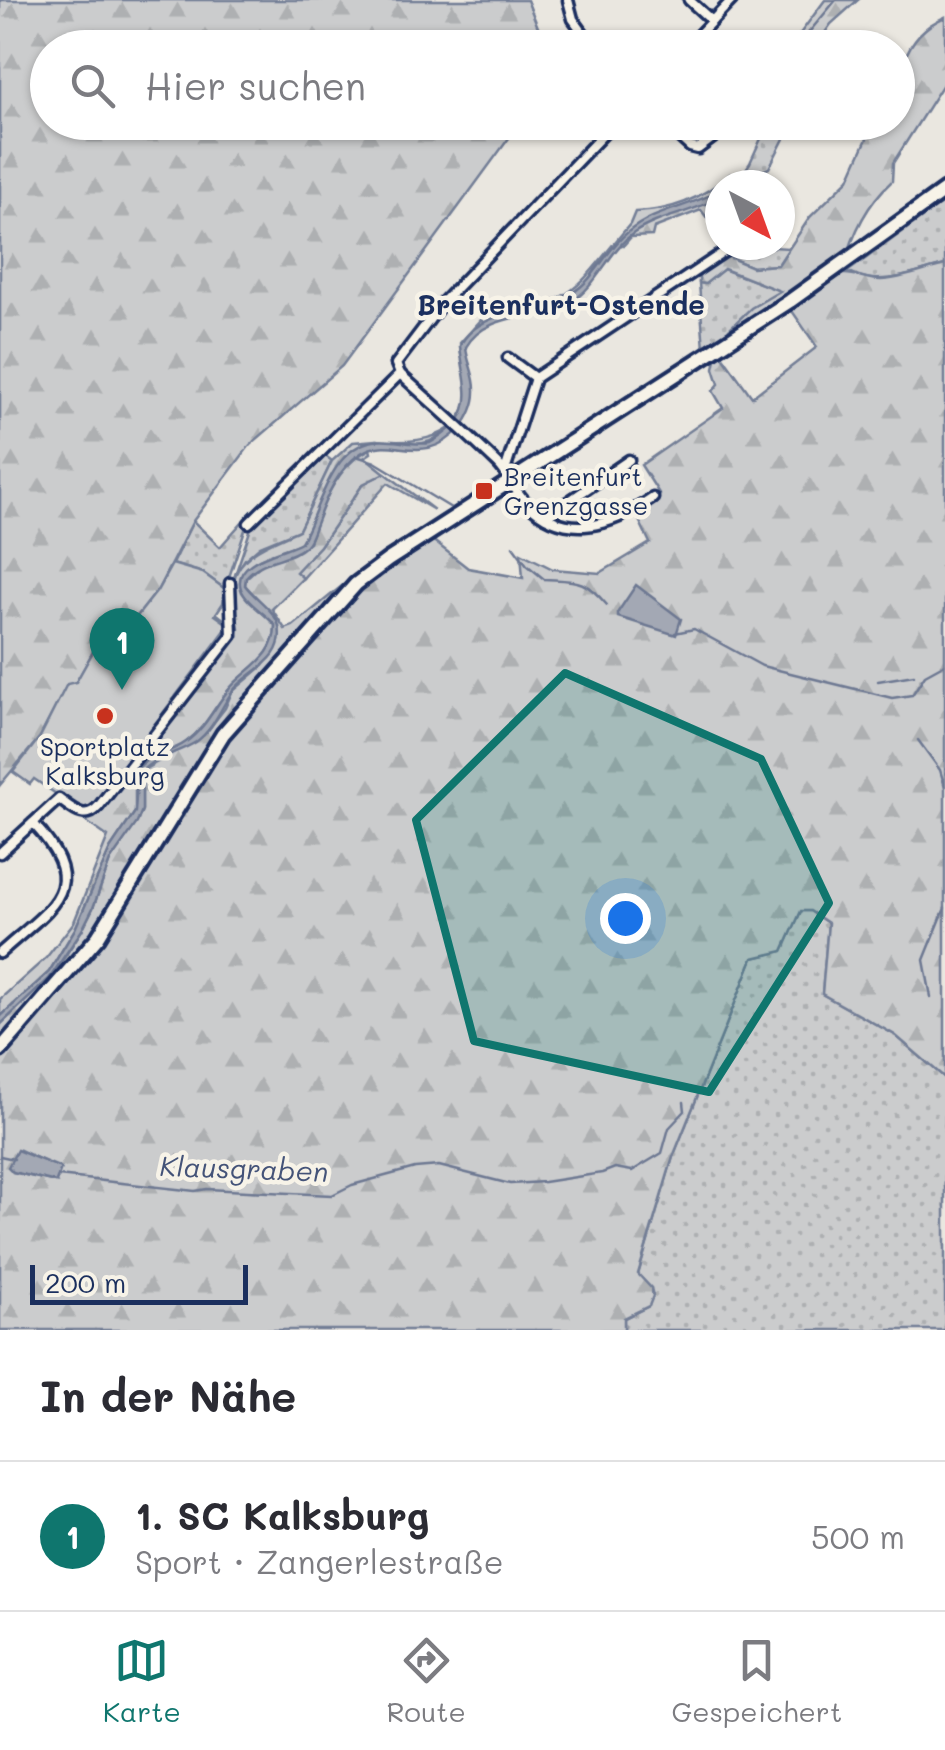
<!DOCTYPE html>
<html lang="de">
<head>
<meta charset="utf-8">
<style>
  :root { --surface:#fff; --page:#f7f7f7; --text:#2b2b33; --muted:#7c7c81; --line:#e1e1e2; --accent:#0f766e }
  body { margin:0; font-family:Mali,sans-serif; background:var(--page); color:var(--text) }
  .compass { position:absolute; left:705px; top:170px; width:90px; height:90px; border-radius:50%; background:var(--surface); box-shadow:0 2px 8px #0004; rotate:139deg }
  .scale { position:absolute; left:30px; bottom:25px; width:218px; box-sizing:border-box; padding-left:10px; border:5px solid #1b2f5e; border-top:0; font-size:28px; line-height:35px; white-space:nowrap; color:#1b2f5e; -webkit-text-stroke:8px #f7f3e8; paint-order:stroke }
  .you { position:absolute; left:625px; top:918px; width:35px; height:35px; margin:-25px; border:8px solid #fff; border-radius:50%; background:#1a73e8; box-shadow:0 0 0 15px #1a73e833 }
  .badge { display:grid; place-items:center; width:65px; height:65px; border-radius:50%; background:var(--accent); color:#fff; font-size:32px; font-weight:700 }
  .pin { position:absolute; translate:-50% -82px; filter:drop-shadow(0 2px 5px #0008) }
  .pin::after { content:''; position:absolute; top:52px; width:35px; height:30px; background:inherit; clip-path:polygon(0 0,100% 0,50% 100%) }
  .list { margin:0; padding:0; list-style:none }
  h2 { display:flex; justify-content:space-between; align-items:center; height:130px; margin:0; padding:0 40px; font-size:42px }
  h2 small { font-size:32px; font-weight:400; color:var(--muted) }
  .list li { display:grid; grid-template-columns:65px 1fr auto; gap:30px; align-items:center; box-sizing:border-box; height:150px; padding:0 40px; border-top:2px solid var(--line) }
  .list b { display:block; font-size:38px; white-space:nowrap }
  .list p { margin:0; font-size:32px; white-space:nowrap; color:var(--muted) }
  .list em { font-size:32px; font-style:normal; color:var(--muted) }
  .icon { flex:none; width:55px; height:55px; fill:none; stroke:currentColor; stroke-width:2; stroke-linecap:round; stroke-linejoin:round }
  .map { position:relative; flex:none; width:945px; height:1330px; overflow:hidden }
  .search { position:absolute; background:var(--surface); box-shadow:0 2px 8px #0004; left:30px; right:30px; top:30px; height:110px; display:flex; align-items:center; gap:25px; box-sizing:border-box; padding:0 35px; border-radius:55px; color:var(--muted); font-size:38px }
  .sheet { height:280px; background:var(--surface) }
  nav { display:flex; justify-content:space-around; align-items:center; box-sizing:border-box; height:140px; border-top:2px solid var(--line); background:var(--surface); font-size:28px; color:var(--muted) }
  nav a { display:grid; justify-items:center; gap:5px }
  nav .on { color:var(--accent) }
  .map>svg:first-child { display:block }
  .grass { fill:url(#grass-dots); stroke:#737e96; stroke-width:2.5 }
  .forest { fill:url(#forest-firs); stroke:#737e96; stroke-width:2.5; fill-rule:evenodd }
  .garden { fill:#cbcccd; stroke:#737e96; stroke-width:2.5 }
  .water { fill:#a3a8b4; stroke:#6d7892; stroke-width:2.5 }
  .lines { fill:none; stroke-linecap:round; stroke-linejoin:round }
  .stream { stroke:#6d7892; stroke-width:2.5 }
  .minor-casing { stroke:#1b2f5e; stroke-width:15 }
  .primary-casing { stroke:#1b2f5e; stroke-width:20 }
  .minor { stroke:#f7f3e8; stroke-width:8 }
  .primary { stroke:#f7f3e8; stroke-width:12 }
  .marked { fill:#0f766e; fill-opacity:0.2; stroke:#0f766e; stroke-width:8; stroke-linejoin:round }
  .poi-dot { fill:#c8321e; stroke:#f7f3e8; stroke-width:4 }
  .labels { text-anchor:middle; stroke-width:9; stroke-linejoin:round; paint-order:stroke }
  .poi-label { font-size:25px; fill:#1b2f5e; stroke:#f7f3e8; text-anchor:start }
  .neighbourhood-label { font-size:28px; font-weight:bold; fill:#1b2f5e; stroke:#f7f3e8 }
  .water-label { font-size:28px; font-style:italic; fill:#445378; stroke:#f7f3e8 }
</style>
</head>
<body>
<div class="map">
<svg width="945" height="1330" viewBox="0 0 945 1330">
  <defs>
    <pattern id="grass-dots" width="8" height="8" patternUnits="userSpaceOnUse" patternTransform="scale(2.5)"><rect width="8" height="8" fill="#cbcccd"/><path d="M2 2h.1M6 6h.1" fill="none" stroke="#aeb0b2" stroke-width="1.8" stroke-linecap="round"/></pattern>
    <pattern id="forest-firs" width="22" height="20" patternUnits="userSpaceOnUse" patternTransform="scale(2.5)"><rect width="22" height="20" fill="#cbcccd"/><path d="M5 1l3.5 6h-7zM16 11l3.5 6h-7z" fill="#aeb0b2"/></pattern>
  </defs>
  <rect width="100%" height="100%" fill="#eae7e0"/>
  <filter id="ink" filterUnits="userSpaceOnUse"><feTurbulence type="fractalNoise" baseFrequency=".01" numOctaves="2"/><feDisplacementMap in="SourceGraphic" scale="20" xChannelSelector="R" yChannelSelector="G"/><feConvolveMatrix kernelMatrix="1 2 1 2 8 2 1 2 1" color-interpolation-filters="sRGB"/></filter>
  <g filter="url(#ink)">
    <!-- grass -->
    <g class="grass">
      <polygon points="768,123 792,123 769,168 762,171 752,185 735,185 750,163"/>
      <path d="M945 201V265C917 272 878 288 852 273L843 275Z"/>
      <path d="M615 242 587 282 571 294 480 324 460 346C462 361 469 378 469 393 468 404 463 414 456 422 429 451 411 445 376 440 412 444 467 441 468 390 468 375 460 359 460 343L481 320 485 323C507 304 534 310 559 298 583 286 598 262 615 242Z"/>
      <polygon points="743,245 789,248 778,265 752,267 726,256"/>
      <polygon points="723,269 781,291 751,309 730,335 704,349 699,283 705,284"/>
      <polygon points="324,455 332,461 299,530 260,546 245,559 234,578 252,525"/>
      <polygon points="385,473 434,510 388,483 303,578 295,572 320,546 363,484"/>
      <polygon points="193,521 220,547 243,521 247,524 225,589 203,573 172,564"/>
      <polygon points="216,613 230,624 229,633 91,809 228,626"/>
      <polygon points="801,911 810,911 828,923 822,994 895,1035 945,1078 945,1330 624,1330 624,1318 649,1306 651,1288 638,1275 673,1157 753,958 783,951"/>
    </g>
    <!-- forest -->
    <g class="forest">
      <polygon points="0,0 527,0 546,47 48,48 48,122 520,123 342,366 250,445 193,521 157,591 112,648 94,650 76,682 67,685 40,737 0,785"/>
      <polygon points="825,0 858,0 831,24 815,47 806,47 808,42 799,35"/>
      <path d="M945 17V81L893 163 892 181C866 205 850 239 843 274 856 273 866 280 881 280 902 279 924 270 945 265V1078L895 1035 822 994 828 923 810 911H801L783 951 753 958 673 1157 638 1274 651 1288 653 1296 649 1306 624 1318V1330H0V1025L55 972 82 930 93 908 110 861 137 822 142 810V771L204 735 225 708 232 692 263 666 279 641 273 615 245 585 246 578 263 563 309 542C320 509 336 465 370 449L371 453 365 457 385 473 363 484 320 546 296 572 303 578 272 609 285 629 293 626 343 585 347 587 431 539 468 568 523 578 521 553 553 569 600 573 650 543 639 520 660 495 641 465 723 408 713 391 719 384 714 368 716 359 722 355 752 397 817 347 788 305 730 335 729 329 751 308 780 291 724 269 705 284 699 283V276L726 256 752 267 778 265 810 217 849 179 874 123 898 122C898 78 899 37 945 17ZM20 1150 43 1161 56 1182 13 1172Z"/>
      <path d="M730 174 732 180 720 185V204L714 208 720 217V235L701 210 654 228 652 236 631 237 623 246 615 242 630 224 635 212C672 211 702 199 730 174Z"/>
      <path d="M376 440C325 457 325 501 301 543L259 559 241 580 242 592 275 625C276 656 250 667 231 687 215 705 207 726 187 742 173 752 157 752 144 761L135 787V812L110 849 75 929 49 972 0 1017V999L46 958 74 922 108 837 78 816 89 818 97 813 191 688 237 636 239 629C238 616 230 595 233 582 241 550 273 543 299 530L332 461 353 442Z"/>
    </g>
    <!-- garden -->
    <polygon class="garden" points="172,564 203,573 225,589 223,603 215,615 229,625 91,809 81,811 34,779 30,784 13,772 40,737 67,684 76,682 94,650 104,642 112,648 157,591"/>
    <!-- water -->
    <g class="water">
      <path d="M720 190V197C693 213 659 216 634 233 608 251 598 286 571 302 539 320 486 311 466 347 467 362 476 376 475 392 475 404 469 418 461 427 422 471 393 432 361 453 337 469 326 498 316 524 313 531 311 540 306 545 291 561 263 557 246 577L245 585C254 598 275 610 279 626 286 662 248 670 232 692 220 709 214 729 196 742 179 753 156 756 142 771V810L137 823 110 861 93 908 82 930 49 979 0 1025V1017L49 972 75 929 110 849 135 812 138 768C152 752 170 754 186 742 207 727 215 705 231 687 249 667 276 656 275 625 266 614 246 603 241 589 231 559 285 552 301 542 320 510 329 448 374 441 392 438 411 446 430 443 481 413 465 393 460 346 477 311 531 311 563 298 594 285 603 252 628 232 654 210 691 207 720 190Z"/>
      <polygon points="636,585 681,619 676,635 618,617 618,612"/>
      <polygon points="17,1150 61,1168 56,1182 13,1172 8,1167"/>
    </g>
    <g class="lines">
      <!-- stream -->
      <g class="stream">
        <polyline points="805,37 836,0"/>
        <polyline points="356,456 375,462 451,508"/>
        <path d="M513 546 527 565 544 579C577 581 584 578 607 605"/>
        <polyline points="675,633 694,629 762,666 892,698 912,695 925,675 945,664"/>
        <polyline points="878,681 914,675"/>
        <polyline points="918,740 940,770 945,787"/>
        <polyline points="931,997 924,960 945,908"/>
        <polyline points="0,1156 14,1159"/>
        <polyline points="58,1176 195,1191 207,1189 332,1195 352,1185 415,1168 439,1166 510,1184 544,1182 602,1173 615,1168 632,1171 662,1153 669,1128 685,1111 684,1102"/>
      </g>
      <defs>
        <g id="minor">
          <polyline points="568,0 573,19 594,48"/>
          <polyline points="689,0 712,21"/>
          <polyline points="686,48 732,0"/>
          <polyline points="663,122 690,147 698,149 734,122"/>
          <polyline points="508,358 535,378"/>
          <polyline points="400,374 396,364 443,302 615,122"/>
          <path d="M400 374C433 404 466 433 498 464 509 475 514 491 526 502 566 542 612 526 653 498"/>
          <polyline points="505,471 535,378 724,252"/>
          <polyline points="546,517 629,460"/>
          <polyline points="249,523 400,374"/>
          <path d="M0 853 59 799C73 809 85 822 99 806L232 635 230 583"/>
          <path d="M0 953C53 905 93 889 33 823"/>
        </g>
        <polyline id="primary" points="0,1050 98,937 223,734 356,584 388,560 790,301 945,190"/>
      </defs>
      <!-- minor casing -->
      <use href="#minor" class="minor-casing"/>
      <!-- primary casing -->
      <use href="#primary" class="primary-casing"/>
      <!-- minor -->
      <use href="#minor" class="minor"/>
      <!-- primary -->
      <use href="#primary" class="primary"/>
    </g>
  </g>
  <!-- marked area -->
  <path class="marked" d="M565 673 761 759 829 903 709 1092 474 1041 416 820Z"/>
  <!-- markers -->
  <g class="poi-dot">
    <rect x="474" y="481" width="20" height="20" rx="5"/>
    <circle cx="105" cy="716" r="10"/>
  </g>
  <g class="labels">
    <!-- poi labels -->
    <g class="poi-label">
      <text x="504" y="486">Breitenfurt<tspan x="504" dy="29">Grenzgasse</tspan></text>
      <text x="105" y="756" text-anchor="middle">Sportplatz<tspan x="105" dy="29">Kalksburg</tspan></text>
    </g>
    <!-- neighbourhood labels -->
    <g class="neighbourhood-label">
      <text x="561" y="315">Breitenfurt-Ostende</text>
    </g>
    <!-- water labels -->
    <g class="water-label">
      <text transform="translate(244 1169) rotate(2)" y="10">Klausgraben</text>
    </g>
  </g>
</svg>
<svg class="compass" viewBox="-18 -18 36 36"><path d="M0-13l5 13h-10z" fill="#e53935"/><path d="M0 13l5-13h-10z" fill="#7c7c81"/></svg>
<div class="scale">200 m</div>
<div class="you"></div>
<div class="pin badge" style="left:122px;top:690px">1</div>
<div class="search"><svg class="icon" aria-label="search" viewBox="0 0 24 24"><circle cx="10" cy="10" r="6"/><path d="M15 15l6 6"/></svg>Hier suchen</div>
</div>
<section class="sheet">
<h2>In der Nähe<small></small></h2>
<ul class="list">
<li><span class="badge">1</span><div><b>1. SC Kalksburg</b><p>Sport · Zangerlestraße</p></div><em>500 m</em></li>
</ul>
</section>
<nav>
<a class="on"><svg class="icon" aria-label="map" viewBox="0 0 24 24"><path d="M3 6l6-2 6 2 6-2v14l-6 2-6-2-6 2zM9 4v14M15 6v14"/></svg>Karte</a>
<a><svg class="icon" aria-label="directions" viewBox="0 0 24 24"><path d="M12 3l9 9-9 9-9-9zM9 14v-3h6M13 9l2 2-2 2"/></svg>Route</a>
<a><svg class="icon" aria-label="saved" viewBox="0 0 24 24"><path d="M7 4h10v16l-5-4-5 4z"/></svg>Gespeichert</a>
</nav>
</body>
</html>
